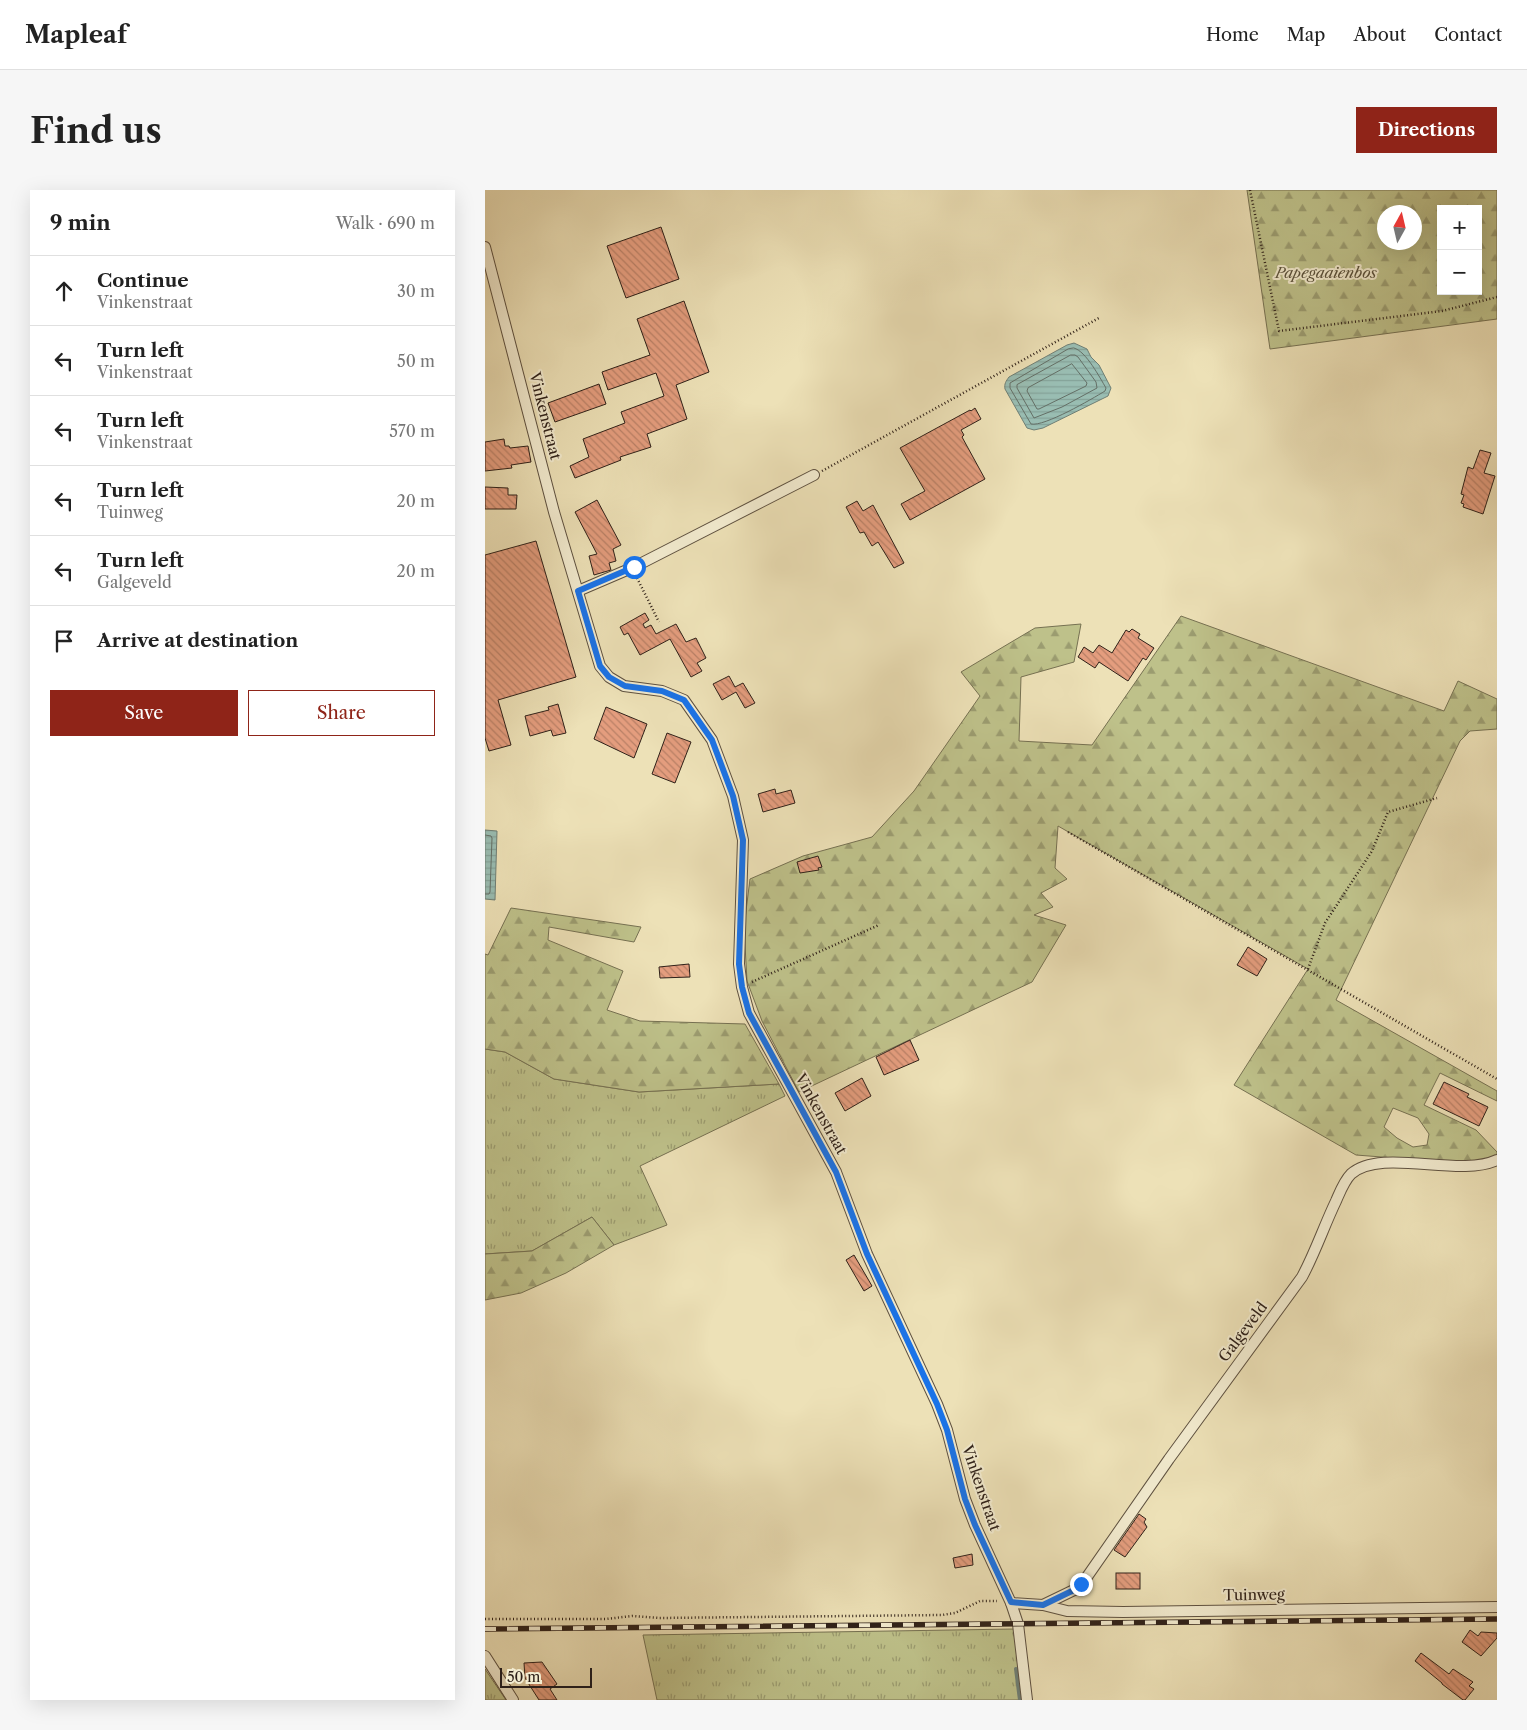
<!DOCTYPE html>
<html lang="en">
<head>
<meta charset="utf-8">
<style>
  :root { --surface:#fff; --page:#f6f6f6; --text:#222; --muted:#767676; --line:#e0e0e0; --accent:#8f2418 }
  body { margin:0; font-family:"Libre Caslon Text",serif; background:var(--page); color:var(--text) }
  .controls { position:absolute; right:15px; top:15px; display:grid; overflow:hidden; border-radius:0px; box-shadow:0 5px 20px #0002 }
  .controls button { width:45px; height:45px; display:grid; place-items:center; padding:0; border:0; border-bottom:1px solid var(--line); background:var(--surface); color:var(--text); font:25px sans-serif }
  .compass { position:absolute; left:892px; top:15px; width:45px; height:45px; border-radius:50%; background:var(--surface); box-shadow:0 5px 20px #0002; rotate:8deg }
  .scale { position:absolute; left:15px; bottom:12px; width:92px; box-sizing:border-box; padding-left:5px; border:2px solid #2f2119; border-top:0; font-size:14px; line-height:18px; white-space:nowrap; color:#2f2119; -webkit-text-stroke:4px #f3ecd0; paint-order:stroke }
  .stop { position:absolute; width:15px; height:15px; margin:-11px; border:4px solid #1a73e8; border-radius:50%; background:#fff }
  .stop.end { background:#1a73e8; border-color:#fff; box-shadow:0 1px 5px #0008 }
  .list { margin:0; padding:0; list-style:none }
  h2 { display:flex; justify-content:space-between; align-items:center; height:65px; margin:0; padding:0 20px; font-size:21px }
  h2 small { font-size:16px; font-weight:400; color:var(--muted) }
  .list li { display:grid; grid-template-columns:32px 1fr auto; gap:15px; align-items:center; box-sizing:border-box; height:70px; padding:0 20px; border-top:1px solid var(--line) }
  .list b { display:block; font-size:19px; white-space:nowrap }
  .list p { margin:0; font-size:16px; white-space:nowrap; color:var(--muted) }
  .list em { font-size:16px; font-style:normal; color:var(--muted) }
  .actions { display:flex; gap:10px; padding:15px 20px }
  .actions a { flex:1; padding:11px 0; border:1px solid var(--accent); border-radius:0px; text-align:center; font-size:18px; color:var(--accent) }
  .actions .main { background:var(--accent); color:#fff }
  .icon { flex:none; width:28px; height:28px; fill:none; stroke:currentColor; stroke-width:2; stroke-linecap:round; stroke-linejoin:round }
  .map { position:relative; flex:none; width:1012px; height:1510px; overflow:hidden; border-radius:0px }
  header { display:flex; align-items:center; gap:30px; box-sizing:border-box; height:70px; padding:0 25px; background:var(--surface); border-bottom:1px solid var(--line) }
  header strong { font-size:24px }
  nav { display:flex; gap:28px; margin-inline-start:auto; font-size:18px }
  .intro { display:flex; align-items:center; justify-content:space-between; box-sizing:border-box; height:120px; padding:0 30px }
  h1 { margin:0; font-size:35px }
  .button { padding:12px 22px; border-radius:0px; background:var(--accent); color:#fff; font-size:18px; font-weight:700 }
  main { display:flex; gap:30px; padding:0 30px }
  aside { flex:1; background:var(--surface); border-radius:0px; box-shadow:0 5px 20px #0002 }
  .map>svg:first-child { display:block }
  .grass { fill:url(#grass-tufts); stroke:#767152 }
  .forest { fill:url(#forest-firs); stroke:#767152; fill-rule:evenodd }
  .water { fill:url(#water-rules); stroke:#6f7f75 }
  .lines { fill:none; stroke-linecap:round; stroke-linejoin:round }
  .shore { stroke:#646f66; stroke-width:1 }
  .stream { stroke:#6f7f75; stroke-width:4 }
  .building { fill:url(#building-back-hatch); stroke:#2f2119 }
  .street-casing { stroke:#5e5140; stroke-width:12 }
  .path { stroke:#2f2119; stroke-width:2.5; stroke-dasharray:1 2.5; stroke-linecap:butt }
  .street { stroke:#f3ecd0; stroke-width:10 }
  .rail-casing { stroke:#2f2119; stroke-width:5.5 }
  .rail { stroke:#f3ecd0; stroke-width:4; stroke-dasharray:11; stroke-linecap:butt }
  .route { stroke:#1a73e8; stroke-width:6 }
  .labels { text-anchor:middle; stroke-width:4; stroke-linejoin:round; paint-order:stroke }
  .park-label { font-size:15px; font-style:italic; fill:#5a513b; stroke:#f3ecd0 }
  .street-label { font-size:15px; fill:#2f2119; stroke:#f3ecd0 }
</style>
</head>
<body>
<header>
<strong>Mapleaf</strong>
<nav><a>Home</a><a>Map</a><a>About</a><a>Contact</a></nav>
</header>
<div class="intro"><h1>Find us</h1><a class="button">Directions</a></div>
<main>
<aside>
<h2>9 min<small>Walk · 690 m</small></h2>
<ul class="list">
<li><svg class="icon" aria-label="ahead" viewBox="0 0 24 24"><path d="M12 20V5M6 11l6-6 6 6"/></svg><div><b>Continue</b><p>Vinkenstraat</p></div><em>30 m</em></li>
<li><svg class="icon" aria-label="left" viewBox="0 0 24 24"><path d="M17 20v-9H6M10 6l-5 5 5 5"/></svg><div><b>Turn left</b><p>Vinkenstraat</p></div><em>50 m</em></li>
<li><svg class="icon" aria-label="left" viewBox="0 0 24 24"><path d="M17 20v-9H6M10 6l-5 5 5 5"/></svg><div><b>Turn left</b><p>Vinkenstraat</p></div><em>570 m</em></li>
<li><svg class="icon" aria-label="left" viewBox="0 0 24 24"><path d="M17 20v-9H6M10 6l-5 5 5 5"/></svg><div><b>Turn left</b><p>Tuinweg</p></div><em>20 m</em></li>
<li><svg class="icon" aria-label="left" viewBox="0 0 24 24"><path d="M17 20v-9H6M10 6l-5 5 5 5"/></svg><div><b>Turn left</b><p>Galgeveld</p></div><em>20 m</em></li>
<li><svg class="icon" aria-label="arrive" viewBox="0 0 24 24"><path d="M6 21V4h12l-3 4 3 4H6"/></svg><div><b>Arrive at destination</b></div></li>
</ul>
<div class="actions"><a class="main">Save</a><a>Share</a></div>
</aside>
<div class="map">
<svg width="1012" height="1510" viewBox="0 0 1012 1510">
  <defs>
    <pattern id="grass-tufts" width="24" height="20" patternUnits="userSpaceOnUse" patternTransform="scale(1.25)"><rect width="24" height="20" fill="#bec18a"/><path d="M3 7l-1-3M5 7V3M7 7l1-3M15 17l-1-3M17 17v-4M19 17l1-3" fill="none" stroke="#9b9c70"/></pattern>
    <pattern id="forest-firs" width="22" height="20" patternUnits="userSpaceOnUse" patternTransform="scale(1.25)"><rect width="22" height="20" fill="#bec18a"/><path d="M5 1l3.5 6h-7zM16 11l3.5 6h-7z" fill="#9b9c70"/></pattern>
    <pattern id="water-rules" width="6" height="5" patternUnits="userSpaceOnUse" patternTransform="scale(1.25)"><rect width="6" height="5" fill="#99bdb2"/><path d="M0 2.5h6" fill="none" stroke="#84a298"/></pattern>
    <pattern id="building-back-hatch" width="6" height="6" patternUnits="userSpaceOnUse" patternTransform="scale(1.25)"><rect width="6" height="6" fill="#e49d7e"/><path d="M-1 5l2 2M0 0l6 6M5-1l2 2" fill="none" stroke="#b98066"/></pattern>
  </defs>
  <rect width="100%" height="100%" fill="#ede1b7"/>
  <filter id="stains"><feTurbulence type="fractalNoise" baseFrequency=".004" numOctaves="4"/><feColorMatrix values="0 0 0 0 .2 0 0 0 0 .09 0 0 0 0 .02 0 0 0 .5 -.17"/></filter>
  <radialGradient id="worn" r=".72"><stop offset=".6" stop-color="#630" stop-opacity="0"/><stop offset="1" stop-color="#630" stop-opacity=".3"/></radialGradient>
  <!-- grass -->
  <g class="grass">
    <polygon points="0,859 20,862 69,889 154,902 294,894 300,906 155,976 182,1035 129,1055 107,1027 47,1061 0,1064"/>
    <polygon points="529,1439 537,1510 172,1510 158,1445"/>
    <polygon points="0,1479 21,1510 0,1510"/>
  </g>
  <!-- forest -->
  <g class="forest">
    <path d="M762 0H1012V129L785 159ZM956 19H993V101H956ZM899 22H929V52H899Z"/>
    <path d="M696 426 959 521 973 491 1012 509V539L985 541 975 551 851 810 1012 901V911L955 883 939 915 991 940 1012 962V965L1001 971 974 973 871 965 749 895 823 779 573 636 570 678 582 689 556 703 568 717 549 725 581 735 547 792 314 902 277 831 262 791 259 737 265 689 318 666 387 647 429 601 495 506 476 482 550 438 596 434 589 472 536 487 534 551 607 555ZM908 918 933 928 944 944 942 955 928 957 912 948 899 937Z"/>
    <polygon points="26,718 156,737 149,752 64,737 63,750 138,781 122,820 155,831 260,834 294,894 154,902 69,889 20,862 0,859 0,764 3,765"/>
    <polygon points="107,1027 129,1055 81,1083 36,1103 0,1110 0,1064 47,1061"/>
  </g>
  <!-- water -->
  <g class="water">
    <path d="M589 153 602 159 606 167 614 175 626 198 623 206 558 238 549 240 542 238 520 199C519 194 521 191 524 187L582 155Z"/>
    <polygon points="0,640 12,641 10,710 0,709"/>
  </g>
  <g class="lines">
    <!-- shore -->
    <g class="shore">
      <path d="M589 158C601 161 615 188 621 198L620 201C607 209 559 237 546 234L525 198V193L583 159Z"/>
      <polygon points="586,165 590,165 593,167 611,192 612,198 577,217 549,228 532,198 532,195"/>
      <polygon points="587,174 602,193 601,196 554,219 552,219 542,201 543,198"/>
      <polyline points="0,645 6,646 7,648 5,702 4,704 0,704"/>
    </g>
    <!-- stream -->
    <polyline class="stream" points="531,1479 535,1510"/>
  </g>
  <!-- building -->
  <g class="building">
    <polygon points="176,37 194,89 141,108 122,56"/>
    <polygon points="199,111 224,182 191,195 202,229 162,244 166,257 135,267 136,270 90,288 85,276 104,267 98,249 140,233 136,222 179,206 171,183 123,200 117,182 165,165 152,129"/>
    <polygon points="114,194 121,214 70,232 63,213"/>
    <polygon points="490,218 496,229 476,240 479,245 477,247 500,289 425,330 416,314 440,301 415,258 485,220 486,221"/>
    <polygon points="19,249 20,256 24,256 25,258 43,256 46,272 26,275 27,278 0,281 0,252"/>
    <polygon points="995,260 1006,263 999,283 1010,286 998,324 978,317 979,314 976,313 979,305 976,304 983,277 988,279"/>
    <polygon points="0,297 23,298 23,305 32,305 31,319 0,319"/>
    <polygon points="112,310 136,355 128,359 131,371 124,373 126,380 109,385 104,366 112,364 90,322"/>
    <polygon points="372,311 378,321 388,315 419,373 409,378 393,352 387,356 379,342 375,343 361,317"/>
    <polygon points="51,351 91,487 13,510 26,555 4,561 0,548 0,365"/>
    <polygon points="160,423 164,430 158,434 160,438 166,435 171,444 191,434 201,452 211,448 221,468 212,473 217,481 206,487 185,449 155,465 143,443 139,445 135,437"/>
    <polygon points="647,439 655,444 653,448 669,458 661,470 658,468 643,491 614,472 610,478 593,467 599,457 608,463 614,455 627,463 641,440 644,442"/>
    <polygon points="244,486 250,497 258,493 270,513 260,518 251,502 237,510 228,494"/>
    <polygon points="73,514 81,543 68,546 66,540 45,546 40,526 64,520 63,517"/>
    <polygon points="121,517 162,534 149,568 109,549"/>
    <polygon points="182,543 206,552 190,593 167,584"/>
    <polygon points="290,599 291,604 306,600 310,613 278,622 273,604"/>
    <polygon points="333,666 337,677 333,678 334,680 315,683 312,672"/>
    <polygon points="763,757 782,769 772,786 752,775"/>
    <polygon points="204,774 205,787 175,788 174,777"/>
    <polygon points="425,850 434,870 399,885 391,867"/>
    <polygon points="377,888 386,906 360,921 350,903"/>
    <polygon points="959,892 984,904 982,907 1003,917 994,936 948,914"/>
    <polygon points="369,1065 387,1096 379,1101 361,1070"/>
    <polygon points="654,1324 661,1329 659,1332 662,1337 640,1367 629,1360"/>
    <polygon points="487,1364 488,1375 470,1378 468,1368"/>
    <rect x="631" y="1383" width="24" height="16"/>
    <polygon points="985,1440 993,1446 996,1442 1012,1443 1012,1448 996,1466 977,1452"/>
    <polygon points="936,1463 964,1484 968,1479 988,1492 984,1496 989,1499 980,1510 978,1510 957,1494 957,1493 930,1471"/>
    <polygon points="57,1472 72,1494 65,1499 72,1510 54,1510 40,1488 39,1473"/>
  </g>
  <g class="lines">
    <defs>
      <g id="street">
        <polyline points="0,57 69,322 115,476 124,487 139,496 177,501 199,510 227,550 248,606 258,650 254,774 257,797 264,823 351,982 382,1064 452,1214 462,1240 480,1309 490,1335 526,1413 533,1434 542,1510"/>
        <polyline points="93,401 149,377 329,285"/>
        <polyline points="526,1413 558,1415 582,1421 638,1422 1012,1417"/>
        <path d="M558 1415 589 1400 597 1394 684 1269 817 1087C830 1063 839 1036 851 1011 855 1002 859 991 866 984 896 957 974 988 1012 970"/>
        <polyline points="0,1466 28,1510"/>
      </g>
    </defs>
    <!-- street casing -->
    <use href="#street" class="street-casing"/>
    <!-- path -->
    <g class="path">
      <polyline points="765,0 794,141 957,121 1012,107"/>
      <polyline points="337,281 614,128"/>
      <polyline points="152,388 174,432"/>
      <polyline points="583,642 1012,889"/>
      <polyline points="823,779 840,733 887,661 903,622 952,608"/>
      <polyline points="267,792 394,735"/>
      <polyline points="0,1429 121,1429 147,1426 174,1428 457,1425 470,1423 495,1411 512,1411"/>
    </g>
    <!-- street -->
    <use href="#street" class="street"/>
    <defs>
      <polyline id="rail" points="0,1439 1012,1429"/>
    </defs>
    <!-- rail casing -->
    <use href="#rail" class="rail-casing"/>
    <!-- rail -->
    <use href="#rail" class="rail"/>
  </g>
  <g class="lines">
    <!-- route -->
    <polyline class="route" points="149,377 93,401 115,476 124,487 140,496 177,501 199,510 227,550 248,606 258,650 254,774 257,797 264,823 351,982 382,1064 452,1214 462,1240 480,1309 490,1335 526,1412 558,1415 589,1400 596,1394"/>
  </g>
  <g class="labels">
    <!-- park labels -->
    <g class="park-label">
      <text x="841" y="88">Papegaaienbos</text>
    </g>
    <!-- street labels -->
    <g class="street-label">
      <text transform="translate(60 226) rotate(76)" y="5">Vinkenstraat</text>
      <text transform="translate(336 924) rotate(61)" y="5">Vinkenstraat</text>
      <text transform="translate(758 1142) rotate(-53)" y="5">Galgeveld</text>
      <text transform="translate(496 1298) rotate(71)" y="5">Vinkenstraat</text>
      <text transform="translate(769 1405) rotate(-1)" y="5">Tuinweg</text>
    </g>
  </g>
  <rect width="100%" height="100%" filter="url(#stains)"/>
  <rect width="100%" height="100%" fill="url(#worn)"/>
</svg>
<div class="controls">
<button>+</button>
<button>−</button>
</div>
<svg class="compass" viewBox="-18 -18 36 36"><path d="M0-13l5 13h-10z" fill="#e53935"/><path d="M0 13l5-13h-10z" fill="#767676"/></svg>
<div class="scale">50 m</div>
<div class="stop" style="left:149px;top:377px"></div>
<div class="stop end" style="left:596px;top:1394px"></div>
</div>
</main>
</body>
</html>
